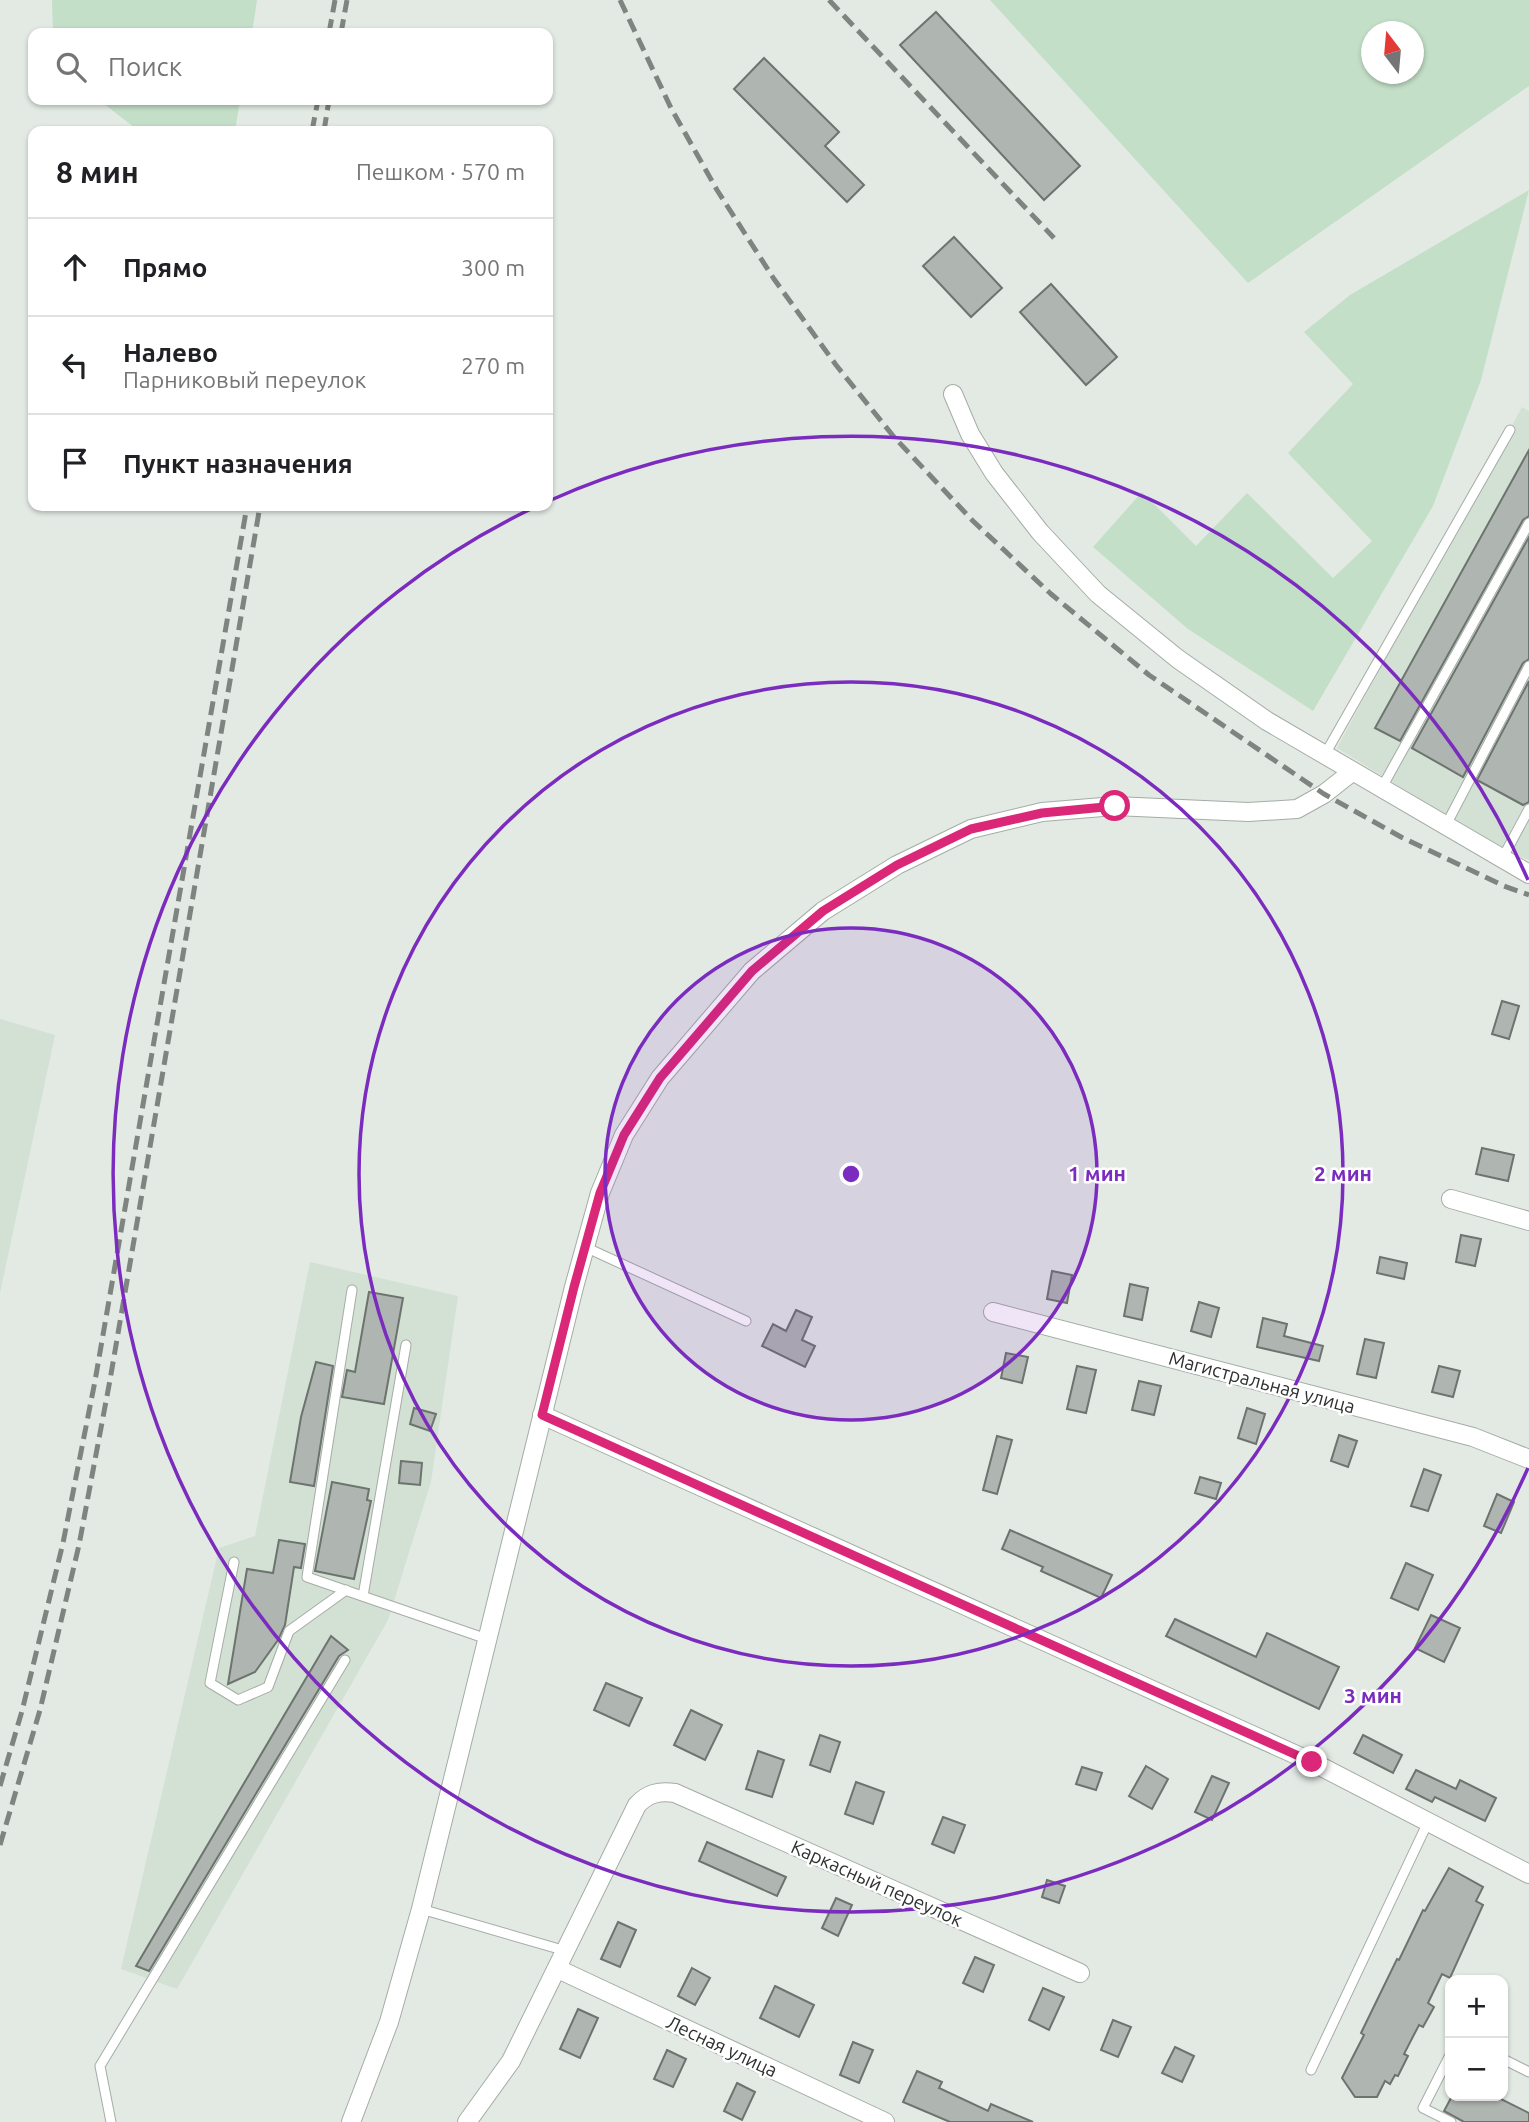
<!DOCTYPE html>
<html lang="ru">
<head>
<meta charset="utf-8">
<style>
  :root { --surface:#fff; --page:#f2f2f2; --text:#202124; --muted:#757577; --line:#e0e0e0 }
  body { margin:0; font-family:Ubuntu,sans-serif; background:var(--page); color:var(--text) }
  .controls { position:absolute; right:21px; bottom:21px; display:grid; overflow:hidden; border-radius:14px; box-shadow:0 2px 5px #0004 }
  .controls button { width:63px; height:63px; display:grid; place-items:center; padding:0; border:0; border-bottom:2px solid var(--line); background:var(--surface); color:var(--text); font:35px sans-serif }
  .compass { position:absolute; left:1361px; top:21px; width:63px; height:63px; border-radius:50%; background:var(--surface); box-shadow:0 2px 5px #0004; rotate:344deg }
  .stop { position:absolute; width:21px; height:21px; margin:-16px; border:5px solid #db2777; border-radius:50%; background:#fff }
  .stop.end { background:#db2777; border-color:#fff; box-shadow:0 2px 7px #0008 }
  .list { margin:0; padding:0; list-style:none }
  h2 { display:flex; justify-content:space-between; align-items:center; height:91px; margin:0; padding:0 28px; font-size:30px }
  h2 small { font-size:23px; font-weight:400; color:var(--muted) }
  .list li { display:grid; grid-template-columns:46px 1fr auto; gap:21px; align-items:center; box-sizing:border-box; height:98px; padding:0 28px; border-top:2px solid var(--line) }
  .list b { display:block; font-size:26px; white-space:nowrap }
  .list p { margin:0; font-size:23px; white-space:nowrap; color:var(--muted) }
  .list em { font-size:23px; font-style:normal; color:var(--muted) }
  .icon { flex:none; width:38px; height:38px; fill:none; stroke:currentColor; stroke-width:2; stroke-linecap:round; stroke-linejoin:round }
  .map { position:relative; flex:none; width:1529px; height:2122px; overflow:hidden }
  .search { position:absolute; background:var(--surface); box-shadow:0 2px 5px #0004; left:28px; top:28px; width:525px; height:77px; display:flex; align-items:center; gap:18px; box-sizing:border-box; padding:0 24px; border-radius:14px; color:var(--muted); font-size:26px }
  .panel { position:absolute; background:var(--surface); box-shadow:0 2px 5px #0004; left:28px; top:126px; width:525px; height:385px; border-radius:14px }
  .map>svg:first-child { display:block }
  .built { fill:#d3e0d4 }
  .green { fill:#c3dfc7; fill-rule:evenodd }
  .building { fill:#afb5b0; stroke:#6d736e; stroke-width:2 }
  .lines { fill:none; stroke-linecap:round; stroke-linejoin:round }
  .service-casing { stroke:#a5aca6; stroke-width:11 }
  .minor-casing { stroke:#a5aca6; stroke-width:20 }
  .service { stroke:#fff; stroke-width:9 }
  .minor { stroke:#fff; stroke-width:18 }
  .rail { stroke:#7f8480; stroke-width:5; stroke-dasharray:14 7; stroke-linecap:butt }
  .route { stroke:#db2777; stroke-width:9 }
  .ring { fill:none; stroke:#7b2cbf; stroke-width:3.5 }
  .labels { text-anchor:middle; stroke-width:5; stroke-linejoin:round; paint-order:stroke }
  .street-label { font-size:19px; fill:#2e312f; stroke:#fff }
  .centre { fill:#7b2cbf; stroke:#fff; stroke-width:3.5 }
  .ring-label { font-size:21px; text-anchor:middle; font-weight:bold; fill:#7b2cbf; stroke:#fff; stroke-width:5; stroke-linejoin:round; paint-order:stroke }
</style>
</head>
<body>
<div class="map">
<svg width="1529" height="2122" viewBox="0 0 1529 2122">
  <rect width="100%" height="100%" fill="#e3eae4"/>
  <!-- built -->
  <g class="built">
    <polygon points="1522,407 1529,411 1529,860 1503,850 1337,748"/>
    <polygon points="0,1019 55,1035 0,1293"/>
    <polygon points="310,1262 458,1296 431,1482 388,1620 177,1989 121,1969 219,1548 255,1536"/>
  </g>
  <!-- green -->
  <g class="green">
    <polygon points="52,0 257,0 252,33 53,33"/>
    <path d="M990 0H1529V86L1248 283ZM1372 32H1414V74H1372Z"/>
    <polygon points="99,100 240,100 235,131 139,131"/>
    <polygon points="1529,190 1481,380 1433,506 1313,711 1188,629 1093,547 1142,492 1196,546 1247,493 1333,578 1372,541 1288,453 1353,384 1304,332 1350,295"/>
  </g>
  <!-- building -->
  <g class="building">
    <polygon points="936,12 1080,166 1044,200 900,45"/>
    <polygon points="764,58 839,132 825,146 864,185 847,202 734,89"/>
    <polygon points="954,237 1002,288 971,317 923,266"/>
    <polygon points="1051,284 1117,357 1086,385 1020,312"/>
    <polygon points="1529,450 1529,516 1523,520 1400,741 1375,728"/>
    <polygon points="1529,537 1529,659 1523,663 1463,777 1412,748"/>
    <polygon points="1529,681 1529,802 1523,805 1477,780"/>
    <polygon points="1502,1001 1519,1006 1509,1039 1492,1034"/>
    <polygon points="1482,1148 1514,1155 1508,1181 1476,1174"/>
    <polygon points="1461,1235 1481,1239 1475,1266 1456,1262"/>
    <polygon points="1380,1257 1407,1263 1404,1279 1377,1273"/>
    <polygon points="1052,1271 1072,1275 1067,1303 1047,1299"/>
    <polygon points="1130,1284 1148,1288 1142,1320 1124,1316"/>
    <polygon points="369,1292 403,1298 384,1404 342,1397 347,1370 355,1372"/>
    <polygon points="1199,1302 1219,1308 1211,1337 1191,1331"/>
    <polygon points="796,1310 812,1317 802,1340 815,1346 805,1367 762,1346 773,1324 786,1331"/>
    <polygon points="1263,1318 1287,1324 1284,1336 1323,1346 1319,1361 1257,1347"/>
    <polygon points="1365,1339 1384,1343 1376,1378 1357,1374"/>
    <polygon points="1006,1353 1028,1357 1022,1383 1001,1378"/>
    <polygon points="316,1362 333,1366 314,1486 290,1482 301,1417"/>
    <polygon points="1077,1366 1096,1370 1086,1413 1067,1409"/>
    <polygon points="1439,1366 1460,1371 1453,1397 1432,1392"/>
    <polygon points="1139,1381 1161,1386 1154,1415 1132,1410"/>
    <polygon points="414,1408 436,1414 430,1431 410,1424"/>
    <polygon points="1247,1408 1265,1414 1256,1444 1238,1438"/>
    <polygon points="1339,1435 1357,1441 1348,1467 1331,1461"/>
    <polygon points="997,1436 1012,1440 997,1494 983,1490"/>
    <polygon points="401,1461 422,1463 420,1485 399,1483"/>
    <polygon points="1424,1469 1441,1475 1428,1511 1411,1506"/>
    <polygon points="1200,1477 1221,1483 1216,1499 1195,1493"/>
    <polygon points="332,1482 369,1489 367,1500 371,1501 354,1579 315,1571"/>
    <polygon points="1497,1494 1514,1502 1501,1533 1484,1526"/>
    <polygon points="1010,1530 1112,1575 1101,1598 1041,1571 1043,1567 1002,1549"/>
    <polygon points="279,1540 305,1544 301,1568 294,1567 285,1625 278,1640 255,1672 228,1684 247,1569 273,1573"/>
    <polygon points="1406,1563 1433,1575 1418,1610 1391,1598"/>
    <polygon points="1431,1615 1460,1628 1444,1662 1415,1648"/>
    <polygon points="1175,1619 1256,1657 1267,1633 1339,1667 1319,1709 1166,1636"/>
    <polygon points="331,1636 348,1650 339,1656 149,1971 136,1966"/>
    <polygon points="606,1683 642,1698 629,1726 594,1710"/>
    <polygon points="691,1710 722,1725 705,1760 674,1745"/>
    <polygon points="820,1735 840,1742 830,1772 810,1765"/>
    <polygon points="1363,1735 1402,1755 1393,1773 1354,1753"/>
    <polygon points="758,1751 784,1760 772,1797 746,1789"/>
    <polygon points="1146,1766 1168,1779 1152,1809 1129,1796"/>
    <polygon points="1082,1767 1102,1773 1096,1790 1076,1784"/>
    <polygon points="1416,1770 1456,1789 1460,1780 1496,1798 1485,1821 1435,1797 1432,1802 1406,1789"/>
    <polygon points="1212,1776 1229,1783 1212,1820 1195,1812"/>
    <polygon points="856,1782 884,1792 873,1824 845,1814"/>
    <polygon points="943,1817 965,1825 954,1853 932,1844"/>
    <polygon points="707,1842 786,1877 777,1896 699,1861"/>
    <polygon points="1449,1868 1483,1887 1476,1901 1483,1905 1450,1978 1442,1974 1428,2003 1434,2007 1423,2027 1419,2025 1404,2054 1408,2056 1398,2076 1395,2075 1390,2084 1385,2081 1377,2097 1355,2097 1342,2078 1364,2035 1361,2033 1397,1959 1399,1960 1423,1910 1425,1911"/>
    <polygon points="1047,1880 1065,1886 1059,1903 1042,1897"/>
    <polygon points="836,1898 852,1905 838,1936 822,1928"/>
    <polygon points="618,1922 636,1930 620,1967 601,1959"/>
    <polygon points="975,1957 994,1965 983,1992 963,1983"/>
    <polygon points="692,1968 710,1978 695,2005 678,1996"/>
    <polygon points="775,1986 814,2005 799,2037 760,2018"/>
    <polygon points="1043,1988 1064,1997 1049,2030 1029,2020"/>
    <polygon points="578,2009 598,2018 580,2058 560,2049"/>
    <polygon points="1113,2020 1131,2027 1118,2057 1101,2050"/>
    <polygon points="853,2042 873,2050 859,2083 840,2075"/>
    <polygon points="1175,2047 1194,2056 1182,2082 1162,2073"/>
    <polygon points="667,2050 686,2059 673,2087 654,2079"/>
    <polygon points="917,2071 942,2082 939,2088 988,2111 991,2104 1033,2122 950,2122 903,2102"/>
    <polygon points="737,2083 755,2092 742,2120 724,2111"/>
    <polygon points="1452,2096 1495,2096 1529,2113 1529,2122 1464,2122 1444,2111"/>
  </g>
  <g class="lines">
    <defs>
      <g id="service">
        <polyline points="1324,756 1510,430"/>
        <polyline points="1381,789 1529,523"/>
        <polyline points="1445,827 1529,666"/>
        <polyline points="1502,859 1529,809"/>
        <polyline points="585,1247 746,1321"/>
        <polyline points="352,1290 307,1577 487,1639"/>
        <polyline points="234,1562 210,1683 238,1700 268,1687 289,1631 346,1590"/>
        <polyline points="363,1596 406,1345"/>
        <polyline points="421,1909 566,1951"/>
        <polyline points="1450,2055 1423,2108 1451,2122"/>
        <polyline points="1503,2059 1529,2072"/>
        <polyline points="1311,2070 1428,1822"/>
        <polyline points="111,2122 100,2066 345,1660"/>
      </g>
      <g id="minor">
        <polyline points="953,394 970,434 994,473 1040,532 1098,594 1178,659 1267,721 1529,874"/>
        <polyline points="1451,1199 1529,1221"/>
        <polyline points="993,1312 1473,1437 1529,1459"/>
        <polyline points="542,1415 1312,1762 1529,1874"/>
        <polyline points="558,1969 885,2122"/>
        <polyline points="351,2122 389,2022 421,1909 574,1287 600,1193 624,1135 660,1078 752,971 823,911 897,865 971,829 1042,812 1115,806 1248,812 1297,809 1324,794 1352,772"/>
        <path d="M467 2122 511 2061 637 1805C648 1793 659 1791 675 1793L1080 1973"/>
      </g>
    </defs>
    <!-- service casing -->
    <use href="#service" class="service-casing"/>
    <!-- minor casing -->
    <use href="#minor" class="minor-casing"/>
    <!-- service -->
    <use href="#service" class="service"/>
    <!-- minor -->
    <use href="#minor" class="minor"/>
    <!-- rail -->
    <g class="rail">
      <polyline points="620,0 671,108 717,190 774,279 836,365 894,437 973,521 1051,594 1149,675 1324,794 1401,837 1504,886 1529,895"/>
      <polyline points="829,0 1054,238"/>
      <polyline points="329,33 335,0"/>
      <polyline points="341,33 347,0"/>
      <polyline points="312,131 318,100"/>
      <polyline points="324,131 329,100"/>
      <polyline points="0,1786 22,1711 63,1543 95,1381 247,506"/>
      <polyline points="0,1845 40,1710 79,1545 110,1380 260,506"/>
    </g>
  </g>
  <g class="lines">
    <!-- route -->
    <polyline class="route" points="1115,806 1042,813 971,829 897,865 823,911 752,971 660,1078 624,1135 600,1193 574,1287 542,1415 1312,1762"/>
  </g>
  <!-- distance rings -->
  <circle cx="851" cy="1174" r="246" fill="#7b2cbf" fill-opacity=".12"/>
  <g class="ring">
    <circle cx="851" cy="1174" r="246"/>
    <circle cx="851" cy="1174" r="492"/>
    <path d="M1528 1468A738 738 0 1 1 533 508M551 500A738 738 0 0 1 1528 880"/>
  </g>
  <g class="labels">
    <!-- street labels -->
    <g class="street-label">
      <text transform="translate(1262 1382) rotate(15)" y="7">Магистральная улица</text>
      <text transform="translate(877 1883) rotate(24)" y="7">Каркасный переулок</text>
      <text transform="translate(722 2046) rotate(25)" y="7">Лесная улица</text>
    </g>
  </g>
  <circle cx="851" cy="1174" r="10" class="centre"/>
  <g class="ring-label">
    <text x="1097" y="1181">1 мин</text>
    <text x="1343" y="1181">2 мин</text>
    <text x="1373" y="1703">3 мин</text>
  </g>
</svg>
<div class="controls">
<button>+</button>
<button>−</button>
</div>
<svg class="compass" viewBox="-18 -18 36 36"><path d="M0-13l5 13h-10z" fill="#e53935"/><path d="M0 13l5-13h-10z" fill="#757577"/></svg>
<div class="stop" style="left:1115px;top:806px"></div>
<div class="stop end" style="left:1312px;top:1762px"></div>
<div class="search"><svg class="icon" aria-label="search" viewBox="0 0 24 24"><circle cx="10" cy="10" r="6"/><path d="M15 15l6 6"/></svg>Поиск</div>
<section class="panel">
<h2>8 мин<small>Пешком · 570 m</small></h2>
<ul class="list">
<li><svg class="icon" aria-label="ahead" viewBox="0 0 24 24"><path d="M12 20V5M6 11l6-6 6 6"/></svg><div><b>Прямо</b></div><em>300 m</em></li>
<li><svg class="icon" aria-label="left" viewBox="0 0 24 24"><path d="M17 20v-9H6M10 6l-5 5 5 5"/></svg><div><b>Налево</b><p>Парниковый переулок</p></div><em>270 m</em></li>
<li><svg class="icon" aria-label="arrive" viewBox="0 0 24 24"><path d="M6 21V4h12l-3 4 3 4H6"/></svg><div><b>Пункт назначения</b></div></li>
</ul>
</section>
</div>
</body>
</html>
